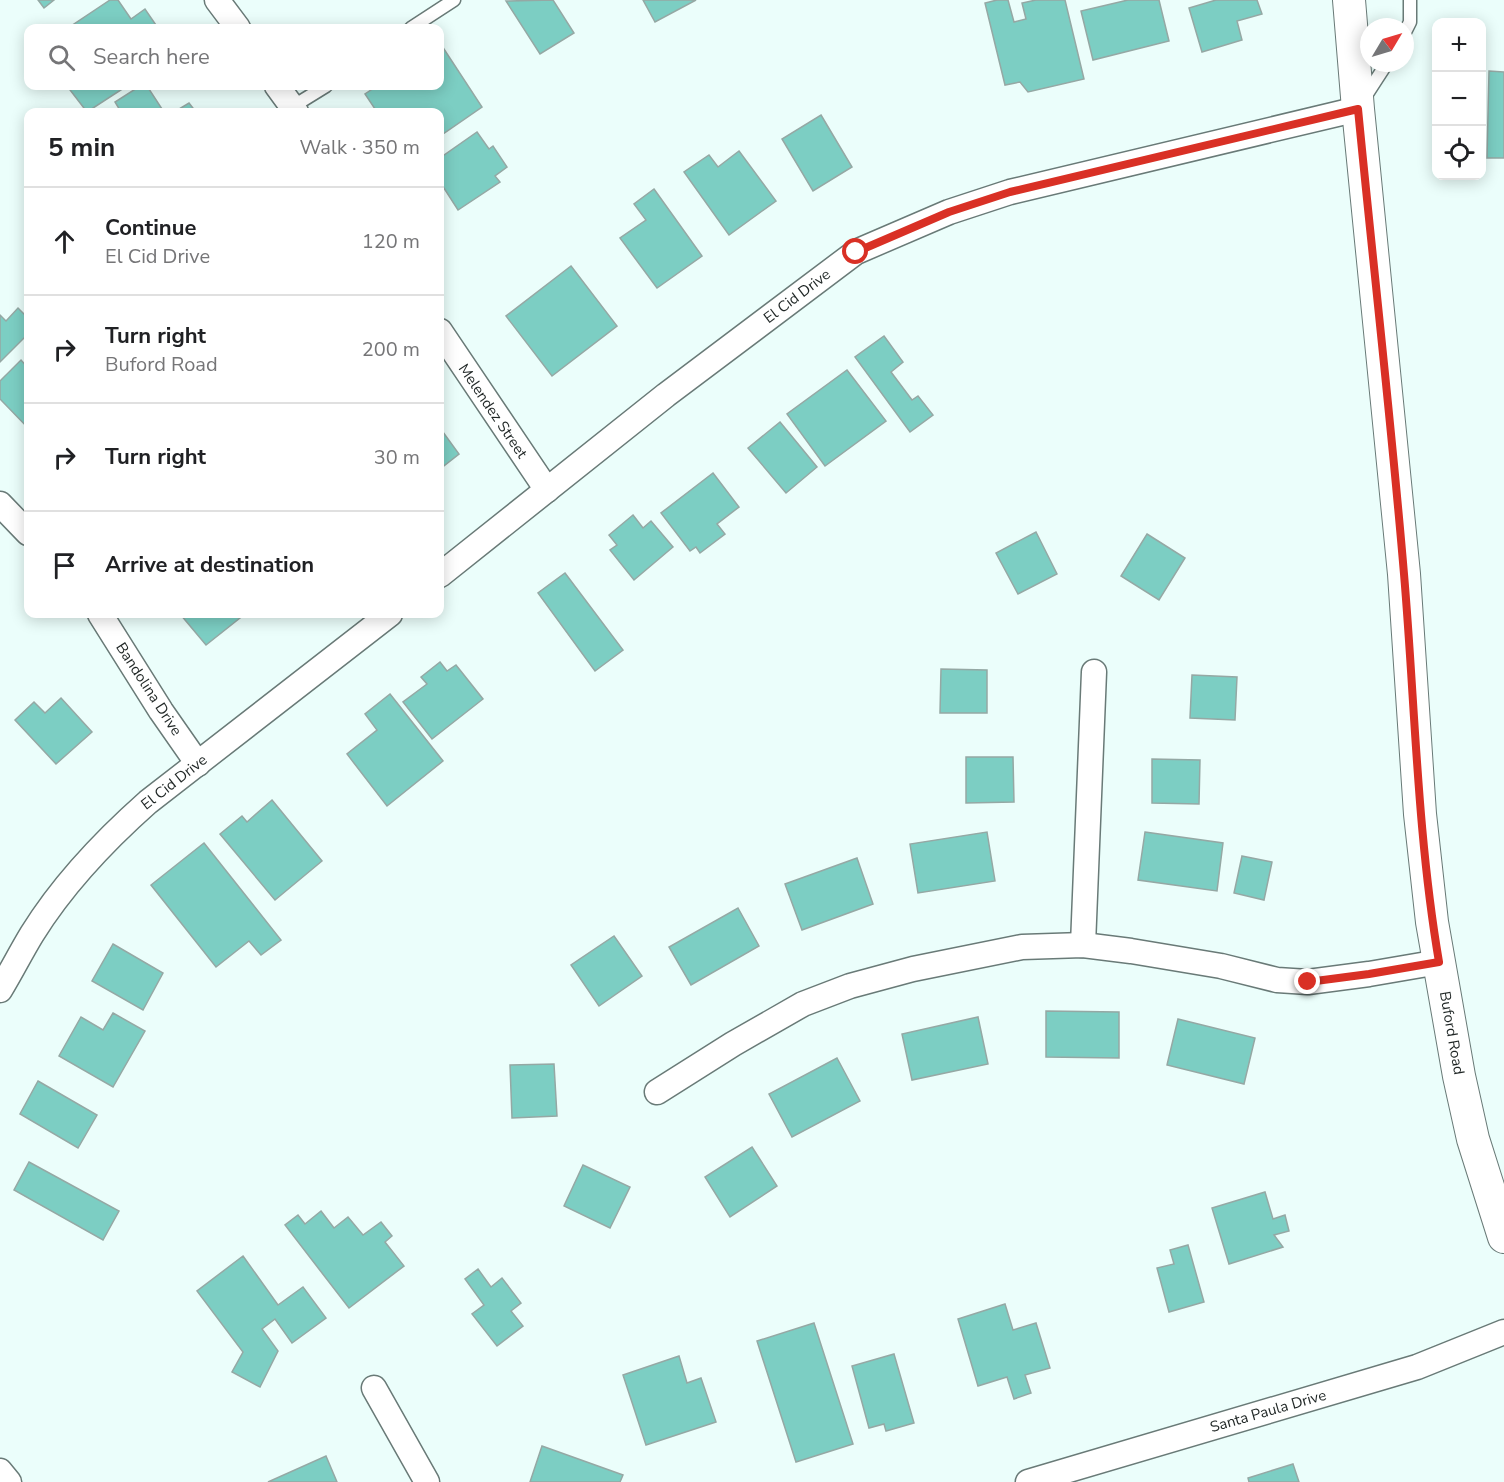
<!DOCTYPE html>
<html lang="en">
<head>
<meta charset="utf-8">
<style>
  :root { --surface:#fff; --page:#f2f2f2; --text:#202124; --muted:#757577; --line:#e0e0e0 }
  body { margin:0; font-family:"Nunito Sans",sans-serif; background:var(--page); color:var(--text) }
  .controls { position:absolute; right:18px; top:18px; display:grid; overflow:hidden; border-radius:12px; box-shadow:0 3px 15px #0003 }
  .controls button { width:54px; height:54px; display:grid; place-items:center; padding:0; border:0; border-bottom:2px solid var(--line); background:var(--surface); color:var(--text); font:30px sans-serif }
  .compass { position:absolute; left:1360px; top:18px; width:54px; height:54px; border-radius:50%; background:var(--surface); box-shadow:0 3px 15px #0003; rotate:52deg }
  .stop { position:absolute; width:18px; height:18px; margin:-14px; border:4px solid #d93025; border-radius:50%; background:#fff }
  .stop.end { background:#d93025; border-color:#fff; box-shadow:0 2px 6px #0008 }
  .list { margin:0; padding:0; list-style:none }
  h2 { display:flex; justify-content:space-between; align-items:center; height:78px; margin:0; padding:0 24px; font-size:26px }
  h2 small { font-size:20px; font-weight:400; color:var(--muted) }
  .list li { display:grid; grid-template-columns:39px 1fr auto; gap:18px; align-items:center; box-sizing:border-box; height:108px; padding:0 24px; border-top:2px solid var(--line) }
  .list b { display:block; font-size:22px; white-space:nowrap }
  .list p { margin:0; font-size:20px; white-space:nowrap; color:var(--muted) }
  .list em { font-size:20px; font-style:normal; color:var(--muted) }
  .icon { flex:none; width:33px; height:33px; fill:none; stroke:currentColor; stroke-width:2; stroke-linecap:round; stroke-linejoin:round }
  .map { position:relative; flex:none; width:1504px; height:1482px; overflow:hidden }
  .search { position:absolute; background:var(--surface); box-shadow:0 3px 15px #0003; left:24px; top:24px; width:420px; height:66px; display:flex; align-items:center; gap:15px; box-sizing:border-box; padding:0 21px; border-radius:12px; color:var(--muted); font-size:22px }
  .panel { position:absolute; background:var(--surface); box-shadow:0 3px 15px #0003; left:24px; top:108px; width:420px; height:510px; border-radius:12px }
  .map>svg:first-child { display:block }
  .building { fill:#7ccec3; stroke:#95a8a4; stroke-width:1.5 }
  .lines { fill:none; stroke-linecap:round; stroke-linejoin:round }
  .service-casing { stroke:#697a77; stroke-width:15 }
  .minor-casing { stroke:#697a77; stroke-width:27 }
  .tertiary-casing { stroke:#697a77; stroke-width:34 }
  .service { stroke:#fff; stroke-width:12 }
  .minor { stroke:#fff; stroke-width:24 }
  .tertiary { stroke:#fff; stroke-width:32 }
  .route { stroke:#d93025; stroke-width:8 }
  .labels { text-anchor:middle; stroke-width:4.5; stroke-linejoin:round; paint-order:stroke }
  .street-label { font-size:15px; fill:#1f2625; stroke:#fff }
</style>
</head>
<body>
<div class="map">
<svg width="1504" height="1482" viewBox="0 0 1504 1482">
  <rect width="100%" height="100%" fill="#ebfefb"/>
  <!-- building -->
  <g class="building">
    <polygon points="38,0 54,0 44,8"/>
    <polygon points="110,0 118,0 131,19 145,9 158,28 68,28"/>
    <polygon points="553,0 574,33 540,54 506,1"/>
    <polygon points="643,0 696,0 655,22"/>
    <polygon points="997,0 1008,0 1014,22 1026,19 1022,3 1036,0 1065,0 1084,79 1028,92 1020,82 1005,85 985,3"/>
    <polygon points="1128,0 1159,0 1169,41 1093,60 1081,11"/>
    <polygon points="1216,0 1257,0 1262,14 1237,21 1242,40 1202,52 1189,8"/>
    <polygon points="440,43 482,107 440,136 440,112 377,112 365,94 377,86 440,86"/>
    <polygon points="1489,71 1504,72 1504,158 1487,158"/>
    <polygon points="67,86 127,86 87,112"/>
    <polygon points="140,86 147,86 164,112 121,112 115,102"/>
    <polygon points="189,103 196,112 174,112"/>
    <polygon points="821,115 852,167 813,191 782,139"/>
    <polygon points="477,132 489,149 493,146 507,167 495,176 500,182 458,210 440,182 440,158"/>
    <polygon points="739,151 776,201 729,235 684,172 709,155 718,167"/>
    <polygon points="654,189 702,256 657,288 620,238 646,220 634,204"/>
    <polygon points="571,266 617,326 552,376 506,316"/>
    <polygon points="18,308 28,318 28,334 0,362 0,315 6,321"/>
    <polygon points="884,336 903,362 891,372 912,400 918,396 933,415 910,432 855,357"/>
    <polygon points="21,360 28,368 28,428 0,399 0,381"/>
    <polygon points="847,370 886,421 825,466 787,414"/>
    <polygon points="780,422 817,467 786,493 748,448"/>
    <polygon points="440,428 459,454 440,469"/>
    <polygon points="713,473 739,507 717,524 725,534 700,553 696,547 690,551 661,513"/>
    <polygon points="633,515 643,528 651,521 673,547 634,580 610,550 617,545 609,535"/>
    <polygon points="1036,532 1057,574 1018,594 996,553"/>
    <polygon points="1147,534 1185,558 1159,600 1121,576"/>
    <polygon points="565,573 623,650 595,671 538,593"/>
    <polygon points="180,614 245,614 206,645"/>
    <polygon points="440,662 447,671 456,665 483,699 432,739 403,702 427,684 421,677"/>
    <polygon points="941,669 987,670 987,713 940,713"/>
    <polygon points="1192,675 1237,677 1235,720 1190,718"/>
    <polygon points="390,694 443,761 387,806 347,754 377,730 365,714"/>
    <polygon points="61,698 92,732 56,764 15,720 34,702 45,713"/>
    <polygon points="966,757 1013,757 1014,802 966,803"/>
    <polygon points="1152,759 1200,760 1199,804 1152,803"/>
    <polygon points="272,800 322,861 275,900 220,834 242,816 247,822"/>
    <polygon points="987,832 995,881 918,893 910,844"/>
    <polygon points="1145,832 1223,843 1217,891 1138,880"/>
    <polygon points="204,843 281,940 261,955 249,941 216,967 151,885"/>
    <polygon points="1242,856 1272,862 1264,900 1234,893"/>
    <polygon points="857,858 873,904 802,930 785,884"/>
    <polygon points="738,908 759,946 691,985 669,947"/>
    <polygon points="614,936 642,976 599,1006 571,965"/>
    <polygon points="113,944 163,973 143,1010 92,981"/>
    <polygon points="1046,1011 1119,1012 1119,1058 1046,1057"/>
    <polygon points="113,1013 145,1031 113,1087 59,1056 81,1017 103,1030"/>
    <polygon points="978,1017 988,1064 912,1080 902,1034"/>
    <polygon points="1178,1019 1255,1038 1244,1084 1167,1065"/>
    <polygon points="837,1058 860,1101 792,1137 769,1094"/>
    <polygon points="554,1064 557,1116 512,1118 510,1065"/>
    <polygon points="38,1081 97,1115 78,1148 20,1114"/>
    <polygon points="752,1147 777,1186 730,1217 705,1177"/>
    <polygon points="29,1162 119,1211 103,1240 14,1190"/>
    <polygon points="583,1165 630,1187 610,1228 564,1206"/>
    <polygon points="1265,1192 1273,1219 1285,1215 1289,1231 1274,1235 1283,1247 1229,1264 1212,1208"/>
    <polygon points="321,1211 334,1228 348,1217 363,1235 381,1222 392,1236 385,1242 404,1266 349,1308 285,1225 298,1215 305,1224"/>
    <polygon points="1188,1245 1204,1302 1169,1312 1157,1268 1174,1264 1170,1250"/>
    <polygon points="243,1256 278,1305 303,1287 326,1318 292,1343 275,1319 262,1329 278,1351 260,1387 232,1372 243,1352 197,1291"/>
    <polygon points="478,1269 491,1287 502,1278 521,1303 511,1311 523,1326 497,1346 472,1314 484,1305 465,1279"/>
    <polygon points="1005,1304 1013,1330 1036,1323 1050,1368 1025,1375 1031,1393 1014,1399 1007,1377 978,1386 958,1319"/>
    <polygon points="814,1323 853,1444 796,1462 757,1341"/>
    <polygon points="894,1354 914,1423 886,1431 884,1424 869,1428 852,1366"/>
    <polygon points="679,1356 687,1383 701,1378 716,1422 646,1445 623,1375"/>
    <polygon points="542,1446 623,1475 620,1482 530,1482"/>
    <polygon points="326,1456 337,1482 268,1482"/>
    <polygon points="1293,1464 1299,1482 1249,1482 1248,1478"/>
  </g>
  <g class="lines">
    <defs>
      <g id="service">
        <polyline points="411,28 454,0"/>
        <polyline points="1405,32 1410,22 1410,0"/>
        <polyline points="1363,100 1387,63"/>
        <polyline points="292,107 326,86"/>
      </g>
      <g id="minor">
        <polyline points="217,0 238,28"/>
        <polyline points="277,86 296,112"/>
        <polyline points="440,331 547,490"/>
        <polyline points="0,504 28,533"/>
        <polyline points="440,575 666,395 856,252 949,212 1010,192 1358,109"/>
        <polyline points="100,614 161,711 198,764"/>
        <polyline points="1083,945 1094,672"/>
        <path d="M0 990C11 972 21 952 32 934 63 884 104 841 148 802L390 614"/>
        <polyline points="657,1092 733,1044 803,1004 850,986 913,969 1022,947 1083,945 1131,951 1221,966 1277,980 1308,982 1369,974 1439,962"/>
        <polyline points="374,1388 427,1482"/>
        <polyline points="0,1471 9,1482"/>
        <polyline points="1028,1482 1417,1367 1504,1332"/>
      </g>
      <polyline id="tertiary" points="1349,0 1358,109 1404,574 1420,814 1432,922 1459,1076 1473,1139 1504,1237"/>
    </defs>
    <!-- service casing -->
    <use href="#service" class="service-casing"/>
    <!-- minor casing -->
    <use href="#minor" class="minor-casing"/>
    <!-- tertiary casing -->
    <use href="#tertiary" class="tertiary-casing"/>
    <!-- service -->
    <use href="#service" class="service"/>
    <!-- minor -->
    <use href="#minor" class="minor"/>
    <!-- tertiary -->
    <use href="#tertiary" class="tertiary"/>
  </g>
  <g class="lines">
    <!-- route -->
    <path class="route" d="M856 252 949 212 1010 192 1358 109C1373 264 1391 419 1404 574 1415 703 1417 833 1439 962L1369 974 1308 982"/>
  </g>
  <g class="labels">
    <!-- street labels -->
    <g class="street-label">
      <text transform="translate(797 296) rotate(-37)" y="5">El Cid Drive</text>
      <text transform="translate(493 411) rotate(56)" y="5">Melendez Street</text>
      <text transform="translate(149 689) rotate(57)" y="5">Bandolina Drive</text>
      <text transform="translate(174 782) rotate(-38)" y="5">El Cid Drive</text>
      <text transform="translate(1452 1033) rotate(80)" y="5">Buford Road</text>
      <text transform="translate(1268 1411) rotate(-16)" y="5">Santa Paula Drive</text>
    </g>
  </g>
</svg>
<div class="controls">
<button>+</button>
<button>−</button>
<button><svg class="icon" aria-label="locate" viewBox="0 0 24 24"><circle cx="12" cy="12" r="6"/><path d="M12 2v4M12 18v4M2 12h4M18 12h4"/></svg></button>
</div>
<svg class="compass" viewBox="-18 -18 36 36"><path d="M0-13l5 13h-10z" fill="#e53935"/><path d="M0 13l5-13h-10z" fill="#757577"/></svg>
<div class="stop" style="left:856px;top:252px"></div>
<div class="stop end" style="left:1308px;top:982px"></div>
<div class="search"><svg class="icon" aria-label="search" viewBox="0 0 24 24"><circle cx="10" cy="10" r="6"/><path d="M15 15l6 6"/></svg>Search here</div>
<section class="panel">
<h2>5 min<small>Walk · 350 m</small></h2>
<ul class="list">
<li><svg class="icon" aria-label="ahead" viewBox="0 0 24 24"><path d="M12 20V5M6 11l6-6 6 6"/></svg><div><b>Continue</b><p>El Cid Drive</p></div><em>120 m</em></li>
<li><svg class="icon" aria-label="right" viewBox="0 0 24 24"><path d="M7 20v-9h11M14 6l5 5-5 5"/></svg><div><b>Turn right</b><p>Buford Road</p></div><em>200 m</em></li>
<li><svg class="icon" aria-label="right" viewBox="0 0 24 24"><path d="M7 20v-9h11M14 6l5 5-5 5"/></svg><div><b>Turn right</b></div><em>30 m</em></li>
<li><svg class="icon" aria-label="arrive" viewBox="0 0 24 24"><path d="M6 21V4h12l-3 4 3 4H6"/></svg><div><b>Arrive at destination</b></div></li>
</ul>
</section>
</div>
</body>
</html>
